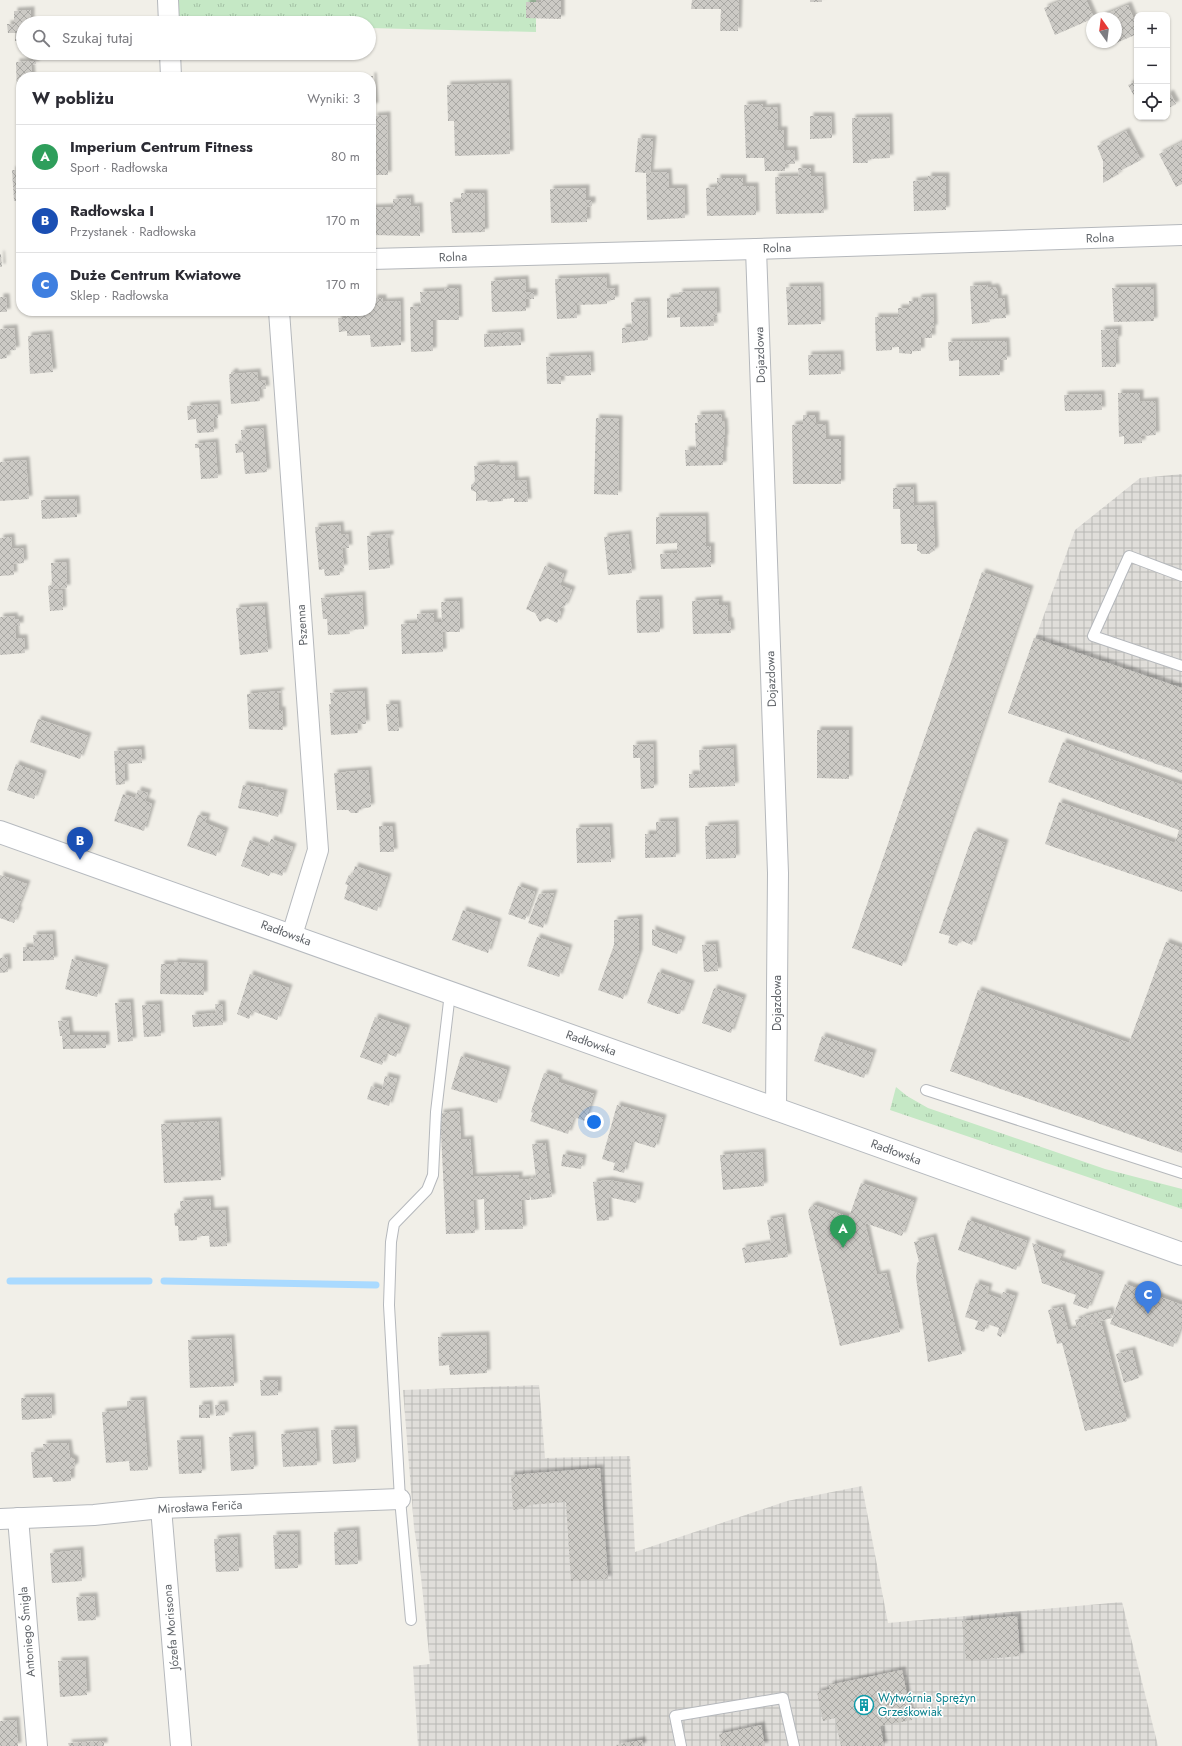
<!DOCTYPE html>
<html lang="pl">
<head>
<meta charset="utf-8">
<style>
  :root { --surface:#fff; --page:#f7f7f7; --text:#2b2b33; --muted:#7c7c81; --line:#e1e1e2; --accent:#ea580c }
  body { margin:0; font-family:Jost,sans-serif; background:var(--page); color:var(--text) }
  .controls { position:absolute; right:12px; top:12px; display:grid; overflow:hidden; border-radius:8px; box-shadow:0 1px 3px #0004 }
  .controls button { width:36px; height:36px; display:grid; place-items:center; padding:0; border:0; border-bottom:1px solid var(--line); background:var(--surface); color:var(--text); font:20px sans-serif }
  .compass { position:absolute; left:1086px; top:12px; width:36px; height:36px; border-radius:50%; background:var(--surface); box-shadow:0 1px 3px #0004; rotate:346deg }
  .you { position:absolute; left:594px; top:1122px; width:14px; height:14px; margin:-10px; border:3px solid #fff; border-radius:50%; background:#1a73e8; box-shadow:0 0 0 6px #1a73e833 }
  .badge { display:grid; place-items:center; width:26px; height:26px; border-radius:50%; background:var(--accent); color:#fff; font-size:13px; font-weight:700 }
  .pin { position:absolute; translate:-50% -33px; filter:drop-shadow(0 1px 2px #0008) }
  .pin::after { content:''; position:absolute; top:21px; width:14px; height:12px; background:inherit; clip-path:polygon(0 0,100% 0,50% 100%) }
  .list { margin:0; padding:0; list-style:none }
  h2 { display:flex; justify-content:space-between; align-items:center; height:52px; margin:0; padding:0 16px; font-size:17px }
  h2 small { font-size:13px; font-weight:400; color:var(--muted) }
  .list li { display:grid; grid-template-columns:26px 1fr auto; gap:12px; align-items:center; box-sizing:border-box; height:64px; padding:0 16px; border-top:1px solid var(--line) }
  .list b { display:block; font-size:15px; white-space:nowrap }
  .list p { margin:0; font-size:13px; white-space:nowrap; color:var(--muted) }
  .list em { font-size:13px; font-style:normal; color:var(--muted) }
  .icon { flex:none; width:22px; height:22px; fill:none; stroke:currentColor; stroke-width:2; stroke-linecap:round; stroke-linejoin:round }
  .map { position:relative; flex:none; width:1182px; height:1746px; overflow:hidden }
  .search { position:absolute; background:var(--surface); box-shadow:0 1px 3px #0004; left:16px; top:16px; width:360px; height:44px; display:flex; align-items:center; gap:10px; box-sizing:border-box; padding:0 14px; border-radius:22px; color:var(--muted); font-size:15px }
  .panel { position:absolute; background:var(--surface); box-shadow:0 1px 3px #0004; left:16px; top:72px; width:360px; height:244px; border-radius:16px }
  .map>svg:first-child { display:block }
  .industrial { fill:url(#industrial-grid) }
  .grass { fill:url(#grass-tufts) }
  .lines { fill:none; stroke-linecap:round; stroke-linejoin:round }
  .stream { stroke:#aadaff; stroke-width:7 }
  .building { fill:url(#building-cross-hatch); filter:url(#shadow) }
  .lane-casing { stroke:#b5b8bc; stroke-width:12 }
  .street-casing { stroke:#b5b8bc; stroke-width:22 }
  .secondary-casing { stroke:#b6babf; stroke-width:24 }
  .lane { stroke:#fff; stroke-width:10 }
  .street { stroke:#fff; stroke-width:20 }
  .secondary { stroke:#fff; stroke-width:22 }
  .labels { text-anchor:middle; stroke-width:3; stroke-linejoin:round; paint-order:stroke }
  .street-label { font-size:12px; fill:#5f6368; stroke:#fff }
  .culture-label { font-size:12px; fill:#0d838f; stroke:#fff; text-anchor:start }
</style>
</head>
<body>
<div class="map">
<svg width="1182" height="1746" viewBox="0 0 1182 1746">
  <defs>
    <pattern id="industrial-grid" width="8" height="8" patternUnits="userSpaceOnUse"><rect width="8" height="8" fill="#e0deda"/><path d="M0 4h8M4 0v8" fill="none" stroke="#b9b8b5"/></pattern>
    <pattern id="grass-tufts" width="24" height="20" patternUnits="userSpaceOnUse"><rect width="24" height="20" fill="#c5e8c5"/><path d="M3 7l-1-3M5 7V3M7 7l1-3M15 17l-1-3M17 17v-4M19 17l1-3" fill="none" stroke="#a3c0a4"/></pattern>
    <pattern id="building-cross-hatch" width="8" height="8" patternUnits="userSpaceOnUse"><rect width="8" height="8" fill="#cccac5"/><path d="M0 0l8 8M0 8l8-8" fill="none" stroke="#a9a8a4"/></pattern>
    <filter id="shadow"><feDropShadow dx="3.5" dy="-3.5" stdDeviation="1" flood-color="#0004"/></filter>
  </defs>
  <rect width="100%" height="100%" fill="#f1efe8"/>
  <!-- industrial -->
  <g class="industrial">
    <polygon points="1182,474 1182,773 1008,713 1075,530 1140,478"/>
    <polygon points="539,1385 545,1458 630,1456 635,1552 787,1501 862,1486 888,1623 1122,1602 1158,1746 418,1746 413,1666 430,1664 420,1567 414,1527 403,1390"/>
  </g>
  <!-- grass -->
  <g class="grass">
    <polygon points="178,0 536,0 536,32 369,28 369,23 179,23"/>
    <polygon points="896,1087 907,1096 928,1108 1105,1169 1182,1189 1182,1209 890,1110"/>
  </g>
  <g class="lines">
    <!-- stream -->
    <g class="stream">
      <polyline points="10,1281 149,1281"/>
      <polyline points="164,1281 376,1285"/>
    </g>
  </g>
  <!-- building -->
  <g class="building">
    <polygon points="541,0 561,0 561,19 526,18 526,2 541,2"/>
    <polygon points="692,0 739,0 738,31 720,31 721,9 691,9"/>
    <rect x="810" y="0" width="12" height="2"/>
    <polygon points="1063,0 1086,0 1094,18 1055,35 1044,8"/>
    <polygon points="1128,5 1137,27 1137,34 1114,44 1113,42 1116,42 1116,18 1102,18 1101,16"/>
    <polygon points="31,10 31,23 23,23 23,41 15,41 15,33 8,33 7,24 14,24 14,11"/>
    <polygon points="36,61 36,64 31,65 32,77 21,77 21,95 17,95 16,62"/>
    <polygon points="373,76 375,106 371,107 371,76"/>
    <polygon points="1137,81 1137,101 1128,85"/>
    <polygon points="508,83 510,154 455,156 454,121 448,121 447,85"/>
    <polygon points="1170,93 1176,104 1167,109 1167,95"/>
    <polygon points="763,104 763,108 777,107 778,130 784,130 784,150 794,150 795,164 785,164 785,171 765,171 764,158 746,158 744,105"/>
    <polygon points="387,115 388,175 371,175 371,135 374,135 374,116"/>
    <polygon points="810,116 831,116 832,138 810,139"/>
    <polygon points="889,117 890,158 868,159 868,163 853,163 852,118"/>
    <polygon points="1126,131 1141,160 1118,172 1119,174 1103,183 1103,161 1097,146"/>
    <polygon points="638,138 653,139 650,173 668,172 669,188 684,188 685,218 647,220 646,173 635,172"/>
    <polygon points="1182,142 1182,184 1176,187 1159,154"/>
    <polygon points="798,168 811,168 811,176 822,176 824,213 776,214 775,177 799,176"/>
    <polygon points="12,170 21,170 21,200 14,201"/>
    <polygon points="928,176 946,176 946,210 914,211 913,181 928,180"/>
    <polygon points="717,178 743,178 743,186 755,186 756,215 707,216 706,188 717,187"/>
    <polygon points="586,188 586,200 592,200 592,206 587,207 587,222 551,223 550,189"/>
    <polygon points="461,193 484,193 485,232 452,233 450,202 461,202"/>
    <polygon points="410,198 411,207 419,206 420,236 371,235 371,208 393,207 393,199"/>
    <polygon points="0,254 1,254 2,267 0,267"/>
    <polygon points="606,277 607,289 615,288 615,300 607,300 607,304 576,305 577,318 557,319 555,279"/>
    <polygon points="525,279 526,292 534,292 534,299 526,299 526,311 492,312 491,281"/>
    <polygon points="988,285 988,288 995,287 998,292 998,299 1004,298 1006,318 989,319 990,322 972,324 970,286"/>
    <polygon points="820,286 821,324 788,325 786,287"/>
    <polygon points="1153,287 1154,321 1114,322 1112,288"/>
    <polygon points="444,288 458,288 459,320 433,320 433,351 411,352 410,307 421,306 420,292 444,291"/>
    <polygon points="716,291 717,316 713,316 714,326 680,327 680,317 667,318 667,298 679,297 679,292"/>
    <polygon points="0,297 6,297 7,312 0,312"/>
    <polygon points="933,297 934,328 932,328 932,338 921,338 921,351 912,351 912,354 899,353 899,347 892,347 892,350 876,351 875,317 898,317 898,308 909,308 909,301 918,301 918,298"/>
    <polygon points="374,298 383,298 383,302 400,301 401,345 371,347 370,335 347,336 347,331 339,332 338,318 346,318 346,316 359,315 359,311 371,311 371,303 374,302"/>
    <polygon points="647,301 648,340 622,343 622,328 632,327 631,302"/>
    <polygon points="14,328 16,350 6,351 7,358 0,359 0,329"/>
    <polygon points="1118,329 1118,339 1115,340 1116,367 1102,367 1101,330"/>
    <polygon points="520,332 521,345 484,347 484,334"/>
    <polygon points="49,334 53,372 30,374 28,336"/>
    <polygon points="1006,341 1007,360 1000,360 1000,375 959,376 959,360 949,361 948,342"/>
    <polygon points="840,354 841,374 809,375 808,355"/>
    <polygon points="590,355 591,375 561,376 561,384 547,384 546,357"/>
    <polygon points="231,372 235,372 235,374 257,372 258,380 265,380 266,389 259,389 260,401 231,404 229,374 231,374"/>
    <polygon points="1118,393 1140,393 1140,402 1155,401 1156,435 1142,436 1142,443 1124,444 1124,436 1119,437"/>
    <polygon points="1101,394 1102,410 1065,411 1064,395"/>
    <polygon points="217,404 218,418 213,418 214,432 197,433 196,419 188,420 187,406"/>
    <polygon points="721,414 722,422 724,421 725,438 724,437 724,450 723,450 723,465 686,466 685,450 696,450 695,423 698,423 697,415"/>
    <polygon points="803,415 816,415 816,424 825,424 826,439 841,439 841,484 793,484 792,425 803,424"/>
    <polygon points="596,418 619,419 618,495 594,494"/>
    <polygon points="263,428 267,472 245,474 243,452 236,453 235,444 242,443 241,430"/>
    <polygon points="215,442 218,478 201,479 199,448 195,448 195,444"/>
    <polygon points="26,460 29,499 0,501 0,462"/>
    <polygon points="496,464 496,466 514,465 515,481 526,480 528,502 514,502 514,498 503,499 503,501 488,502 487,500 476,501 476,492 471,490 471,485 475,482 474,466"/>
    <polygon points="913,487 914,506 933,505 935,550 929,554 922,554 919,551 917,551 917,544 901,544 900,509 893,509 893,488"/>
    <polygon points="76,499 77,517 42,519 41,500"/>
    <polygon points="705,516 706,546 711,546 711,567 661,569 660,554 677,553 677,543 656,544 656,517"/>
    <polygon points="340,525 341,535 348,534 349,548 342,548 344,568 339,568 340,575 325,576 324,569 319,570 315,527"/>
    <polygon points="390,534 390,538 387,538 390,568 369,570 367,536"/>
    <polygon points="628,534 632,573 608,575 604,537"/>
    <polygon points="11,537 12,549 23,548 24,563 13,564 14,575 0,576 0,538"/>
    <polygon points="66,562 67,588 52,589 53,590 62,590 63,610 50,611 48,586 52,585 51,563"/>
    <polygon points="545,566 564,574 560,585 572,590 565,606 559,609 561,613 557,623 547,618 540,622 535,613 526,609"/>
    <polygon points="982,572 1030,589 902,966 852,948"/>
    <polygon points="362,595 364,629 349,630 350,634 328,635 327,619 323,619 321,598"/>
    <polygon points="659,599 660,632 637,633 636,600"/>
    <polygon points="719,599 719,605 727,605 728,621 730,621 731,633 693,634 692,601"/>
    <polygon points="459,601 460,632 442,632 443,652 402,654 401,624 417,623 417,614 434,613 434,622 442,622 441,602"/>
    <polygon points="264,606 268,652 240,655 236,608"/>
    <polygon points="14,616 15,620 20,619 20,626 15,626 16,638 24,638 25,653 0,655 0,617"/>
    <polygon points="1034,638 1182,688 1182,772 1008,713"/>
    <polygon points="280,691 281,693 278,693 279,710 282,710 283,730 249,729 247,694"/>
    <polygon points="364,691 366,724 357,724 358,733 331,735 329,704 331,704 330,693"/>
    <polygon points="386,704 397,704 399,731 388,731"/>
    <polygon points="38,719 88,736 80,759 30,742"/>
    <polygon points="817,730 849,730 849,779 817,778"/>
    <polygon points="1063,742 1182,785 1182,892 1045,844 1059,802 1175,843 1179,830 1048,782"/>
    <polygon points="653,744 654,788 641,789 640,758 633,758 633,745"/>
    <polygon points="733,748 735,786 689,788 689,774 700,774 699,750"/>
    <polygon points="141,749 142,763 124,764 125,784 116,785 114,751"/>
    <polygon points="16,764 43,774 34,799 7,790"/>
    <polygon points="368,770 371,807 360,809 358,813 351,813 348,810 337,810 334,773"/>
    <polygon points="243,785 263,788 259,812 238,808"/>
    <polygon points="263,789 284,793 278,817 259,812"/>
    <polygon points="138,790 148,793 145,801 152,804 144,831 114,821 123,794 135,798"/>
    <polygon points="198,815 207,817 205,823 225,831 216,856 187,846"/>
    <polygon points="675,821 676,857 645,858 645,834 656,834 656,822"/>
    <polygon points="735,824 736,858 706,859 705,826"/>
    <polygon points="379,826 392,826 394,852 380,852"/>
    <polygon points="609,827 611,862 577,863 576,828"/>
    <polygon points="974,831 1005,843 972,945 960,940 957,946 948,943 950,936 939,933"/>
    <polygon points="271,839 293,847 282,876 271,872 269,876 241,866 250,840 268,847"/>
    <polygon points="355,866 388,877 377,911 344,899 348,885 345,884 349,875 352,876"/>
    <polygon points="0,875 27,884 17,910 19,910 14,923 0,918"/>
    <polygon points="518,886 535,892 525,920 508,914"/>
    <polygon points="554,893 543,928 528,923 539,894"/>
    <polygon points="463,910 498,922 488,953 452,940"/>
    <polygon points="639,918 639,953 623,999 598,990 614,945 614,920"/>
    <polygon points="652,929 682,940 677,954 652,945"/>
    <polygon points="52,934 54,960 23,961 23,947 34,947 33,935"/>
    <polygon points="537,937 569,948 559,977 527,966"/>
    <polygon points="1166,942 1182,948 1182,1153 950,1071 978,990 1129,1043"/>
    <polygon points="715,944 718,971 704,972 702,945"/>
    <polygon points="7,957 8,972 0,973 0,958"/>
    <polygon points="72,959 105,968 97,997 65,989"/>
    <polygon points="174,962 204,964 204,995 160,994 161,964 174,964"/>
    <polygon points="658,972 691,984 680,1014 677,1014 647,1003"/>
    <polygon points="250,974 289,988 277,1020 252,1011 249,1019 237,1014"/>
    <polygon points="714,988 743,998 731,1033 702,1023"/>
    <polygon points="130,1002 133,1041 118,1042 115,1003"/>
    <polygon points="159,1004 161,1036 144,1037 142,1005"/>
    <polygon points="215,1004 222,1004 223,1025 193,1027 192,1015 216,1013"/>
    <polygon points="375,1017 407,1028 396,1057 386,1053 382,1065 360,1057"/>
    <polygon points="68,1020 70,1035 106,1035 106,1048 63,1049 62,1036 60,1036 58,1021"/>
    <polygon points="822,1036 873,1053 864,1078 814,1061"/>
    <polygon points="461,1056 507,1070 497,1103 451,1089"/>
    <polygon points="544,1073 559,1078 558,1082 594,1094 585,1121 574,1117 568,1134 530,1121 533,1113 531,1112"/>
    <polygon points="385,1076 397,1079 389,1106 367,1099 371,1086 382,1090"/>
    <polygon points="617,1105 663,1118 655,1148 632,1141 624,1173 613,1170 615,1163 602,1159"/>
    <polygon points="459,1111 461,1140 470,1139 473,1177 519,1175 519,1180 528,1179 530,1200 521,1200 523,1229 485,1230 484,1199 473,1200 475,1233 446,1234 440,1113"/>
    <polygon points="218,1121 221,1180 164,1183 161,1124"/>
    <polygon points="545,1143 552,1197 531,1200 529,1179 536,1178 532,1144"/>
    <polygon points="762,1152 764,1186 723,1190 720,1155"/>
    <polygon points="563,1154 583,1158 581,1169 561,1166"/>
    <polygon points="609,1180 640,1186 636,1203 608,1197 609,1220 597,1221 593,1182"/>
    <polygon points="861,1183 914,1201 902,1236 865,1223 877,1275 886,1273 900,1332 840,1346 808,1211 810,1207 814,1205 849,1217"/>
    <polygon points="210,1199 211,1211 225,1210 227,1246 210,1247 209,1236 197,1236 197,1240 179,1241 178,1226 175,1226 174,1213 181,1212 180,1201"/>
    <polygon points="782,1217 788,1257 745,1263 742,1248 771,1243 767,1220"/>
    <polygon points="968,1220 1027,1241 1016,1270 958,1250"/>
    <polygon points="933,1237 962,1354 928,1362 916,1278 917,1263 919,1262 914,1242"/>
    <polygon points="1032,1243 1062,1254 1059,1260 1101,1275 1088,1309 1073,1304 1076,1295 1042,1283"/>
    <polygon points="976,1283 989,1287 987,1294 1001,1299 1003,1292 1015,1296 1001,1337 997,1335 999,1328 987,1324 984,1332 975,1329 978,1321 965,1317"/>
    <polygon points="1125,1284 1182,1305 1182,1324 1173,1347 1110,1324"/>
    <polygon points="1062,1307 1068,1330 1101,1322 1127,1421 1085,1431 1062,1343 1057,1344 1048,1310"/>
    <polygon points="1110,1310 1112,1318 1077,1327 1075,1320 1082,1318 1082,1317"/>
    <polygon points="486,1335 487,1373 450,1375 449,1365 439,1366 438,1337"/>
    <polygon points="231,1338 234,1386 190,1388 188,1340"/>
    <polygon points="1132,1350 1139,1378 1124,1383 1116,1354"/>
    <polygon points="260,1380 278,1380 278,1395 261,1396"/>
    <polygon points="51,1397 52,1418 22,1420 21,1398"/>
    <polygon points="143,1400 148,1470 130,1471 129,1461 106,1463 102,1412 127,1410 127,1401"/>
    <polygon points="209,1404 210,1418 199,1418 199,1405"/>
    <polygon points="224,1404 225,1415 216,1416 215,1405"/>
    <polygon points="354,1429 356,1462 333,1464 331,1430"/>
    <polygon points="315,1431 317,1465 283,1467 281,1434"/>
    <polygon points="252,1435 254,1469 231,1471 229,1437"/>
    <polygon points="200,1439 202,1473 179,1474 177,1440"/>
    <polygon points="68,1443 70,1457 75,1460 75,1466 71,1469 71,1481 53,1482 52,1477 33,1478 31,1452 44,1451 43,1444"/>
    <polygon points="600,1468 608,1579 571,1581 566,1502 527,1505 527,1508 513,1510 511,1475"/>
    <polygon points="356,1530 358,1564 335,1565 334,1532"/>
    <polygon points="297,1534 298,1568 275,1569 273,1535"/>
    <polygon points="237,1537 239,1571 216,1572 214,1539"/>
    <polygon points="80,1550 82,1581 52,1583 50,1553"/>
    <polygon points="94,1596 96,1620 78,1621 76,1597"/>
    <polygon points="1017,1616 1020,1656 966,1661 962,1621"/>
    <polygon points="85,1660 87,1695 60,1697 58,1661"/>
    <polygon points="902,1670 912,1720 880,1726 884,1746 841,1746 835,1718 823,1721 817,1692 830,1689 829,1685"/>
    <polygon points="16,1720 18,1746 0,1746 0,1721"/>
    <polygon points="761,1725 765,1746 721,1746 719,1734"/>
    <polygon points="642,1740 643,1746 616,1746 616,1745"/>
    <polygon points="104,1741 104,1746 69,1746 68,1743"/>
  </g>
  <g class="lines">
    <defs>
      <g id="lane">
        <polyline points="1182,576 1129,556 1093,636 1182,666"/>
        <polyline points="926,1090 1182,1173"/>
        <polyline points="411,1620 400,1499 389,1305 391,1242 394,1224 427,1190 433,1175 436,1112 450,993"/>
        <polyline points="681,1746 675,1716 783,1698 794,1746"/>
      </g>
      <g id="street">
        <polyline points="168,0 169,23"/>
        <polyline points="170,53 171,77"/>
        <polyline points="756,249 778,873 776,1110"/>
        <polyline points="371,259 756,249 1182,235"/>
        <polyline points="279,311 318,850 292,935"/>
        <polyline points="161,1508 181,1746"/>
        <polyline points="18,1518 37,1746"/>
        <polyline points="0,1519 94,1515 161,1508 400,1499"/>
      </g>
      <polyline id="secondary" points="0,832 1182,1254"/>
    </defs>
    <!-- lane casing -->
    <use href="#lane" class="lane-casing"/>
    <!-- street casing -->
    <use href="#street" class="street-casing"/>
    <!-- secondary casing -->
    <use href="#secondary" class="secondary-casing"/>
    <!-- lane -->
    <use href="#lane" class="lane"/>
    <!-- street -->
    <use href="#street" class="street"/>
    <!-- secondary -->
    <use href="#secondary" class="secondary"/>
  </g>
  <!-- icons -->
  <defs>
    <symbol id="building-ring" viewBox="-11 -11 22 22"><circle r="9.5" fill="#fff" stroke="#0f9aa8" stroke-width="1.5"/><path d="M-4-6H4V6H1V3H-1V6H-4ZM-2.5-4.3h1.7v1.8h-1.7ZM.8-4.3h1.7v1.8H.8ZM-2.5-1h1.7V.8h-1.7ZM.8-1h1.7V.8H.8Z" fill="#0f9aa8"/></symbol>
  </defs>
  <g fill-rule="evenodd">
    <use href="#building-ring" x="853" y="1694" width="22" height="22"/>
  </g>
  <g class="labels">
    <!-- street labels -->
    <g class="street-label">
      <text transform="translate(1100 238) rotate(-2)" y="4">Rolna</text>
      <text transform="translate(777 248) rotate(-2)" y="4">Rolna</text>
      <text transform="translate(453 257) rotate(-2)" y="4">Rolna</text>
      <text transform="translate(760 355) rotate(-92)" y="4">Dojazdowa</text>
      <text transform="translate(302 625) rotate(-94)" y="4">Pszenna</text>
      <text transform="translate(771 679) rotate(-92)" y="4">Dojazdowa</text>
      <text transform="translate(286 933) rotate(20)" y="4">Radłowska</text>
      <text transform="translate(777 1003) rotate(-90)" y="4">Dojazdowa</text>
      <text transform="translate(591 1043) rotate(20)" y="4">Radłowska</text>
      <text transform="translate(896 1152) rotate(20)" y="4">Radłowska</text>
      <text transform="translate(200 1507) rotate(-3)" y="4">Mirosława Feriča</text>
      <text transform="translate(171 1627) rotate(-95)" y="4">Józefa Morissona</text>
      <text transform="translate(27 1632) rotate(-95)" y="4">Antoniego Śmigla</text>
    </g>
    <!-- culture labels -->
    <g class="culture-label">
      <text x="878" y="1702">Wytwórnia Sprężyn<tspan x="878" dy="14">Grześkowiak</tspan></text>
    </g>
  </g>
</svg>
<div class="controls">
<button>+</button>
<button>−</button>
<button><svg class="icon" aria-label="locate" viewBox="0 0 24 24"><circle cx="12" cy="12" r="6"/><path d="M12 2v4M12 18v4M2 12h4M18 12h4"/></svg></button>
</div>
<svg class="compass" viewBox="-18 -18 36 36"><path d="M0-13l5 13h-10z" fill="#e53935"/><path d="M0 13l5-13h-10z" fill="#7c7c81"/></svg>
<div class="you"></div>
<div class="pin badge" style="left:843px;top:1248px;background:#2e9e5b">A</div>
<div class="pin badge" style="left:80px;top:860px;background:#1a4fb4">B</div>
<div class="pin badge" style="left:1148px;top:1314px;background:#3f7fe0">C</div>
<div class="search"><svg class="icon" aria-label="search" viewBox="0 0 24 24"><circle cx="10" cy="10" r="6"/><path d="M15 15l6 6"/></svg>Szukaj tutaj</div>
<section class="panel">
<h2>W pobliżu<small>Wyniki: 3</small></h2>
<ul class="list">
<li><span class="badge" style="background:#2e9e5b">A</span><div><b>Imperium Centrum Fitness</b><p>Sport · Radłowska</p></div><em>80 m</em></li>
<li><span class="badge" style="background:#1a4fb4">B</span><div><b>Radłowska I</b><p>Przystanek · Radłowska</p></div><em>170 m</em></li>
<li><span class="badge" style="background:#3f7fe0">C</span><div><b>Duże Centrum Kwiatowe</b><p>Sklep · Radłowska</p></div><em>170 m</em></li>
</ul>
</section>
</div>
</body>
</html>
